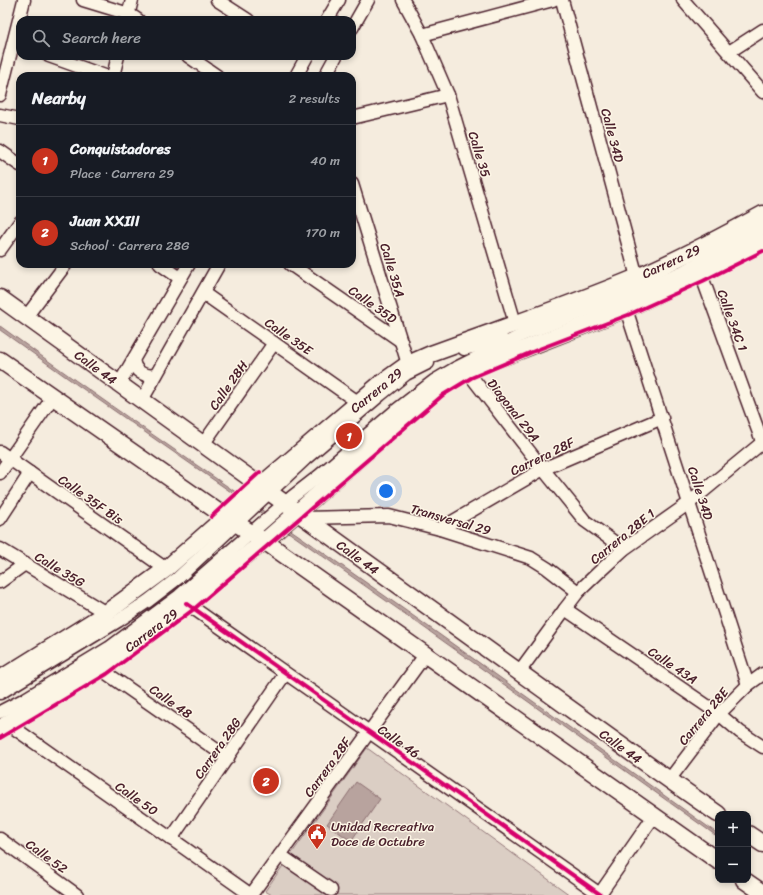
<!DOCTYPE html>
<html lang="en">
<head>
<meta charset="utf-8">
<style>
  :root { --surface:#171b24; --page:#20242c; --text:#f1f3f6; --muted:#9ea1a6; --line:#363941; --accent:#c8321e }
  body { margin:0; font-family:Sriracha,sans-serif; background:var(--page); color:var(--text) }
  .controls { position:absolute; right:12px; bottom:12px; display:grid; overflow:hidden; border-radius:8px; box-shadow:0 2px 6px #0003 }
  .controls button { width:36px; height:36px; display:grid; place-items:center; padding:0; border:0; border-bottom:1px solid var(--line); background:var(--surface); color:var(--text); font:20px sans-serif }
  .you { position:absolute; left:386px; top:491px; width:14px; height:14px; margin:-10px; border:3px solid #fff; border-radius:50%; background:#1a73e8; box-shadow:0 0 0 6px #1a73e833 }
  .badge { display:grid; place-items:center; width:26px; height:26px; border-radius:50%; background:var(--accent); color:#fff; font-size:13px; font-weight:700 }
  .pin { position:absolute; translate:-50% -50%; border:2px solid #fff; box-shadow:0 1px 4px #0006 }
  .list { margin:0; padding:0; list-style:none }
  h2 { display:flex; justify-content:space-between; align-items:center; height:52px; margin:0; padding:0 16px; font-size:17px }
  h2 small { font-size:13px; font-weight:400; color:var(--muted) }
  .list li { display:grid; grid-template-columns:26px 1fr auto; gap:12px; align-items:center; box-sizing:border-box; height:72px; padding:0 16px; border-top:1px solid var(--line) }
  .list b { display:block; font-size:15px; white-space:nowrap }
  .list p { margin:0; font-size:13px; white-space:nowrap; color:var(--muted) }
  .list em { font-size:13px; font-style:normal; color:var(--muted) }
  .icon { flex:none; width:22px; height:22px; fill:none; stroke:currentColor; stroke-width:2; stroke-linecap:round; stroke-linejoin:round }
  .map { position:relative; flex:none; width:763px; height:895px; overflow:hidden }
  .search { position:absolute; background:var(--surface); box-shadow:0 2px 6px #0003; left:16px; top:16px; width:340px; height:44px; display:flex; align-items:center; gap:10px; box-sizing:border-box; padding:0 14px; border-radius:12px; color:var(--muted); font-size:15px }
  .panel { position:absolute; background:var(--surface); box-shadow:0 2px 6px #0003; left:16px; top:72px; width:340px; height:196px; border-radius:12px }
  .map>svg:first-child { display:block }
  .green { fill:#dbcec4; stroke:#927678 }
  .water { fill:#b8a39e; stroke:#8c6e70 }
  .lines { fill:none; stroke-linecap:round; stroke-linejoin:round }
  .minor-casing { stroke:#4a1f2b; stroke-width:15 }
  .major-casing { stroke:#4a1f2b; stroke-width:19 }
  .minor { stroke:#fcf5e5; stroke-width:12 }
  .major { stroke:#fcf5e5; stroke-width:16 }
  .cycleway-casing { stroke:#fcf5e5; stroke-width:6 }
  .cycleway { stroke:#d6006c; stroke-width:4 }
  .labels { text-anchor:middle; stroke-width:3; stroke-linejoin:round; paint-order:stroke }
  .street-label { font-size:13px; fill:#4a1f2b; stroke:#fcf5e5 }
  .poi-label { font-size:13px; fill:#4a1f2b; stroke:#fcf5e5; text-anchor:start }
</style>
</head>
<body>
<div class="map">
<svg width="763" height="895" viewBox="0 0 763 895">
  <rect width="100%" height="100%" fill="#f5ecde"/>
  <filter id="ink" filterUnits="userSpaceOnUse"><feTurbulence type="fractalNoise" baseFrequency=".025" numOctaves="2"/><feDisplacementMap in="SourceGraphic" scale="8" xChannelSelector="R" yChannelSelector="G"/><feConvolveMatrix kernelMatrix="1 2 1 2 8 2 1 2 1" color-interpolation-filters="sRGB"/></filter>
  <g filter="url(#ink)">
    <!-- green -->
    <polygon class="green" points="367,748 570,895 272,895 265,891"/>
    <!-- water -->
    <g class="water">
      <path d="M0 326C100 399 202 469 304 539 443 636 580 735 718 834V837C580 739 443 640 304 543 203 472 100 402 0 330Z"/>
      <polygon points="356,782 380,799 351,841 327,824"/>
    </g>
    <g class="lines">
      <defs>
        <g id="minor">
          <polyline points="83,0 129,14 138,20"/>
          <polyline points="217,0 248,20"/>
          <polyline points="403,0 422,35 448,95 515,323"/>
          <polyline points="562,0 637,277"/>
          <polyline points="683,0 763,92"/>
          <polyline points="127,20 132,0"/>
          <polyline points="327,20 339,0"/>
          <polyline points="352,28 368,0"/>
          <polyline points="422,35 553,0"/>
          <polyline points="729,52 763,30"/>
          <polyline points="49,56 105,76"/>
          <polyline points="188,56 217,76"/>
          <polyline points="113,76 118,56"/>
          <polyline points="296,76 307,56"/>
          <polyline points="325,76 336,56"/>
          <polyline points="0,95 24,0"/>
          <polyline points="0,115 20,119"/>
          <polyline points="352,118 448,95"/>
          <polyline points="0,151 20,165"/>
          <polyline points="352,184 408,364"/>
          <polyline points="0,250 20,222"/>
          <polyline points="160,264 180,278"/>
          <polyline points="290,264 401,341"/>
          <polyline points="701,274 763,444"/>
          <polyline points="203,293 359,403"/>
          <polyline points="626,309 748,685"/>
          <polyline points="26,317 66,264"/>
          <polyline points="464,349 503,340"/>
          <path d="M133 360C135 372 144 377 156 375"/>
          <polyline points="467,371 543,469 585,521 624,549"/>
          <polyline points="119,384 189,264"/>
          <polyline points="142,400 219,264"/>
          <polyline points="204,443 274,343"/>
          <polyline points="0,452 166,569"/>
          <polyline points="0,473 53,397"/>
          <polyline points="304,518 389,516 440,529 531,558 547,568 578,592"/>
          <polyline points="0,519 30,473"/>
          <polyline points="440,529 543,469 662,418"/>
          <polyline points="0,549 106,613"/>
          <polyline points="0,582 25,564"/>
          <polyline points="186,603 601,895"/>
          <polyline points="565,609 719,714 740,732 763,747"/>
          <polyline points="99,668 228,758"/>
          <polyline points="519,672 565,609 578,592 599,572 624,549 689,503 763,442"/>
          <polyline points="0,693 118,621 148,601 178,578 305,459 380,395 406,374 428,363"/>
          <polyline points="0,712 25,699 109,648 179,596 292,497 319,476 394,412 434,381 456,368 522,335 637,291 682,272 763,228"/>
          <polyline points="7,723 251,895"/>
          <polyline points="669,780 719,714 748,685 763,674"/>
          <polyline points="0,839 77,895"/>
          <polyline points="171,839 285,674"/>
          <polyline points="280,855 331,890"/>
          <polyline points="251,895 425,655"/>
          <polyline points="599,895 654,816"/>
        </g>
        <g id="major">
          <path d="M0 298C166 417 332 537 498 657 571 709 644 763 718 814"/>
          <polyline points="0,360 217,511 270,545 718,861"/>
          <path d="M0 679 106 613 166 569 261 485 380 384 408 364 431 354C499 329 568 306 635 278 680 259 721 237 763 214"/>
          <polyline points="0,728 99,668 158,625 268,538 439,388 467,371 626,309 701,274 763,242"/>
          <polyline points="748,834 763,844"/>
          <polyline points="744,880 763,893"/>
        </g>
      </defs>
      <!-- minor casing -->
      <use href="#minor" class="minor-casing"/>
      <!-- major casing -->
      <use href="#major" class="major-casing"/>
      <!-- minor -->
      <use href="#minor" class="minor"/>
      <!-- major -->
      <use href="#major" class="major"/>
      <defs>
        <g id="cycleway">
          <polyline points="211,517 260,472"/>
          <polyline points="186,603 601,895"/>
          <polyline points="0,738 107,674 194,609 443,395 471,378 539,349 628,315 703,281 763,251"/>
        </g>
      </defs>
      <!-- cycleway casing -->
      <use href="#cycleway" class="cycleway-casing"/>
      <!-- cycleway -->
      <use href="#cycleway" class="cycleway"/>
    </g>
  </g>
  <!-- icons -->
  <defs>
    <symbol id="civic-pin" viewBox="-11 -11 22 30"><path d="M0 17L-7.5 6A9.5 9.5 0 1 1 7.5 6Z" fill="#c8321e" stroke="#fcf5e5"/><path d="M-.6-6.5H3V-4.5H.6V-3L4-1V1h2V6H-6V1h2V-1L-.6-3ZM-1.2 2.5V6h2.4V2.5Z" fill="#fff"/></symbol>
  </defs>
  <g fill-rule="evenodd">
    <use href="#civic-pin" x="306" y="822" width="22" height="30"/>
  </g>
  <g class="labels">
    <!-- street labels -->
    <g class="street-label">
      <text transform="translate(613 135) rotate(75)" y="5">Calle 34D</text>
      <text transform="translate(480 154) rotate(73)" y="5">Calle 35</text>
      <text transform="translate(671 261) rotate(-25)" y="5">Carrera 29</text>
      <text transform="translate(393 270) rotate(73)" y="5">Calle 35A</text>
      <text transform="translate(373 304) rotate(35)" y="5">Calle 35D</text>
      <text transform="translate(733 320) rotate(70)" y="5">Calle 34C 1</text>
      <text transform="translate(289 336) rotate(35)" y="5">Calle 35E</text>
      <text transform="translate(96 367) rotate(36)" y="5">Calle 44</text>
      <text transform="translate(228 385) rotate(-55)" y="5">Calle 28H</text>
      <text transform="translate(376 390) rotate(-39)" y="5">Carrera 29</text>
      <text transform="translate(514 410) rotate(52)" y="5">Diagonal 29A</text>
      <text transform="translate(542 456) rotate(-26)" y="5">Carrera 28F</text>
      <text transform="translate(701 493) rotate(72)" y="5">Calle 34D</text>
      <text transform="translate(91 499) rotate(35)" y="5">Calle 35F Bis</text>
      <text transform="translate(451 519) rotate(16)" y="5">Transversal 29</text>
      <text transform="translate(622 536) rotate(-39)" y="5">Carrera 28E 1</text>
      <text transform="translate(358 557) rotate(36)" y="5">Calle 44</text>
      <text transform="translate(60 569) rotate(31)" y="5">Calle 35G</text>
      <text transform="translate(151 630) rotate(-37)" y="5">Carrera 29</text>
      <text transform="translate(673 665) rotate(34)" y="5">Calle 43A</text>
      <text transform="translate(171 701) rotate(35)" y="5">Calle 48</text>
      <text transform="translate(703 716) rotate(-50)" y="5">Carrera 28E</text>
      <text transform="translate(399 741) rotate(35)" y="5">Calle 46</text>
      <text transform="translate(621 746) rotate(36)" y="5">Calle 44</text>
      <text transform="translate(217 748) rotate(-55)" y="5">Carrera 28G</text>
      <text transform="translate(327 767) rotate(-54)" y="5">Carrera 28F</text>
      <text transform="translate(137 798) rotate(35)" y="5">Calle 50</text>
      <text transform="translate(47 856) rotate(36)" y="5">Calle 52</text>
    </g>
    <!-- poi labels -->
    <g class="poi-label">
      <text x="331" y="831">Unidad Recreativa<tspan x="331" dy="15">Doce de Octubre</tspan></text>
    </g>
  </g>
</svg>
<div class="controls">
<button>+</button>
<button>−</button>
</div>
<div class="you"></div>
<div class="pin badge" style="left:349px;top:436px">1</div>
<div class="pin badge" style="left:266px;top:781px">2</div>
<div class="search"><svg class="icon" aria-label="search" viewBox="0 0 24 24"><circle cx="10" cy="10" r="6"/><path d="M15 15l6 6"/></svg>Search here</div>
<section class="panel">
<h2>Nearby<small>2 results</small></h2>
<ul class="list">
<li><span class="badge">1</span><div><b>Conquistadores</b><p>Place · Carrera 29</p></div><em>40 m</em></li>
<li><span class="badge">2</span><div><b>Juan XXIII</b><p>School · Carrera 28G</p></div><em>170 m</em></li>
</ul>
</section>
</div>
</body>
</html>
